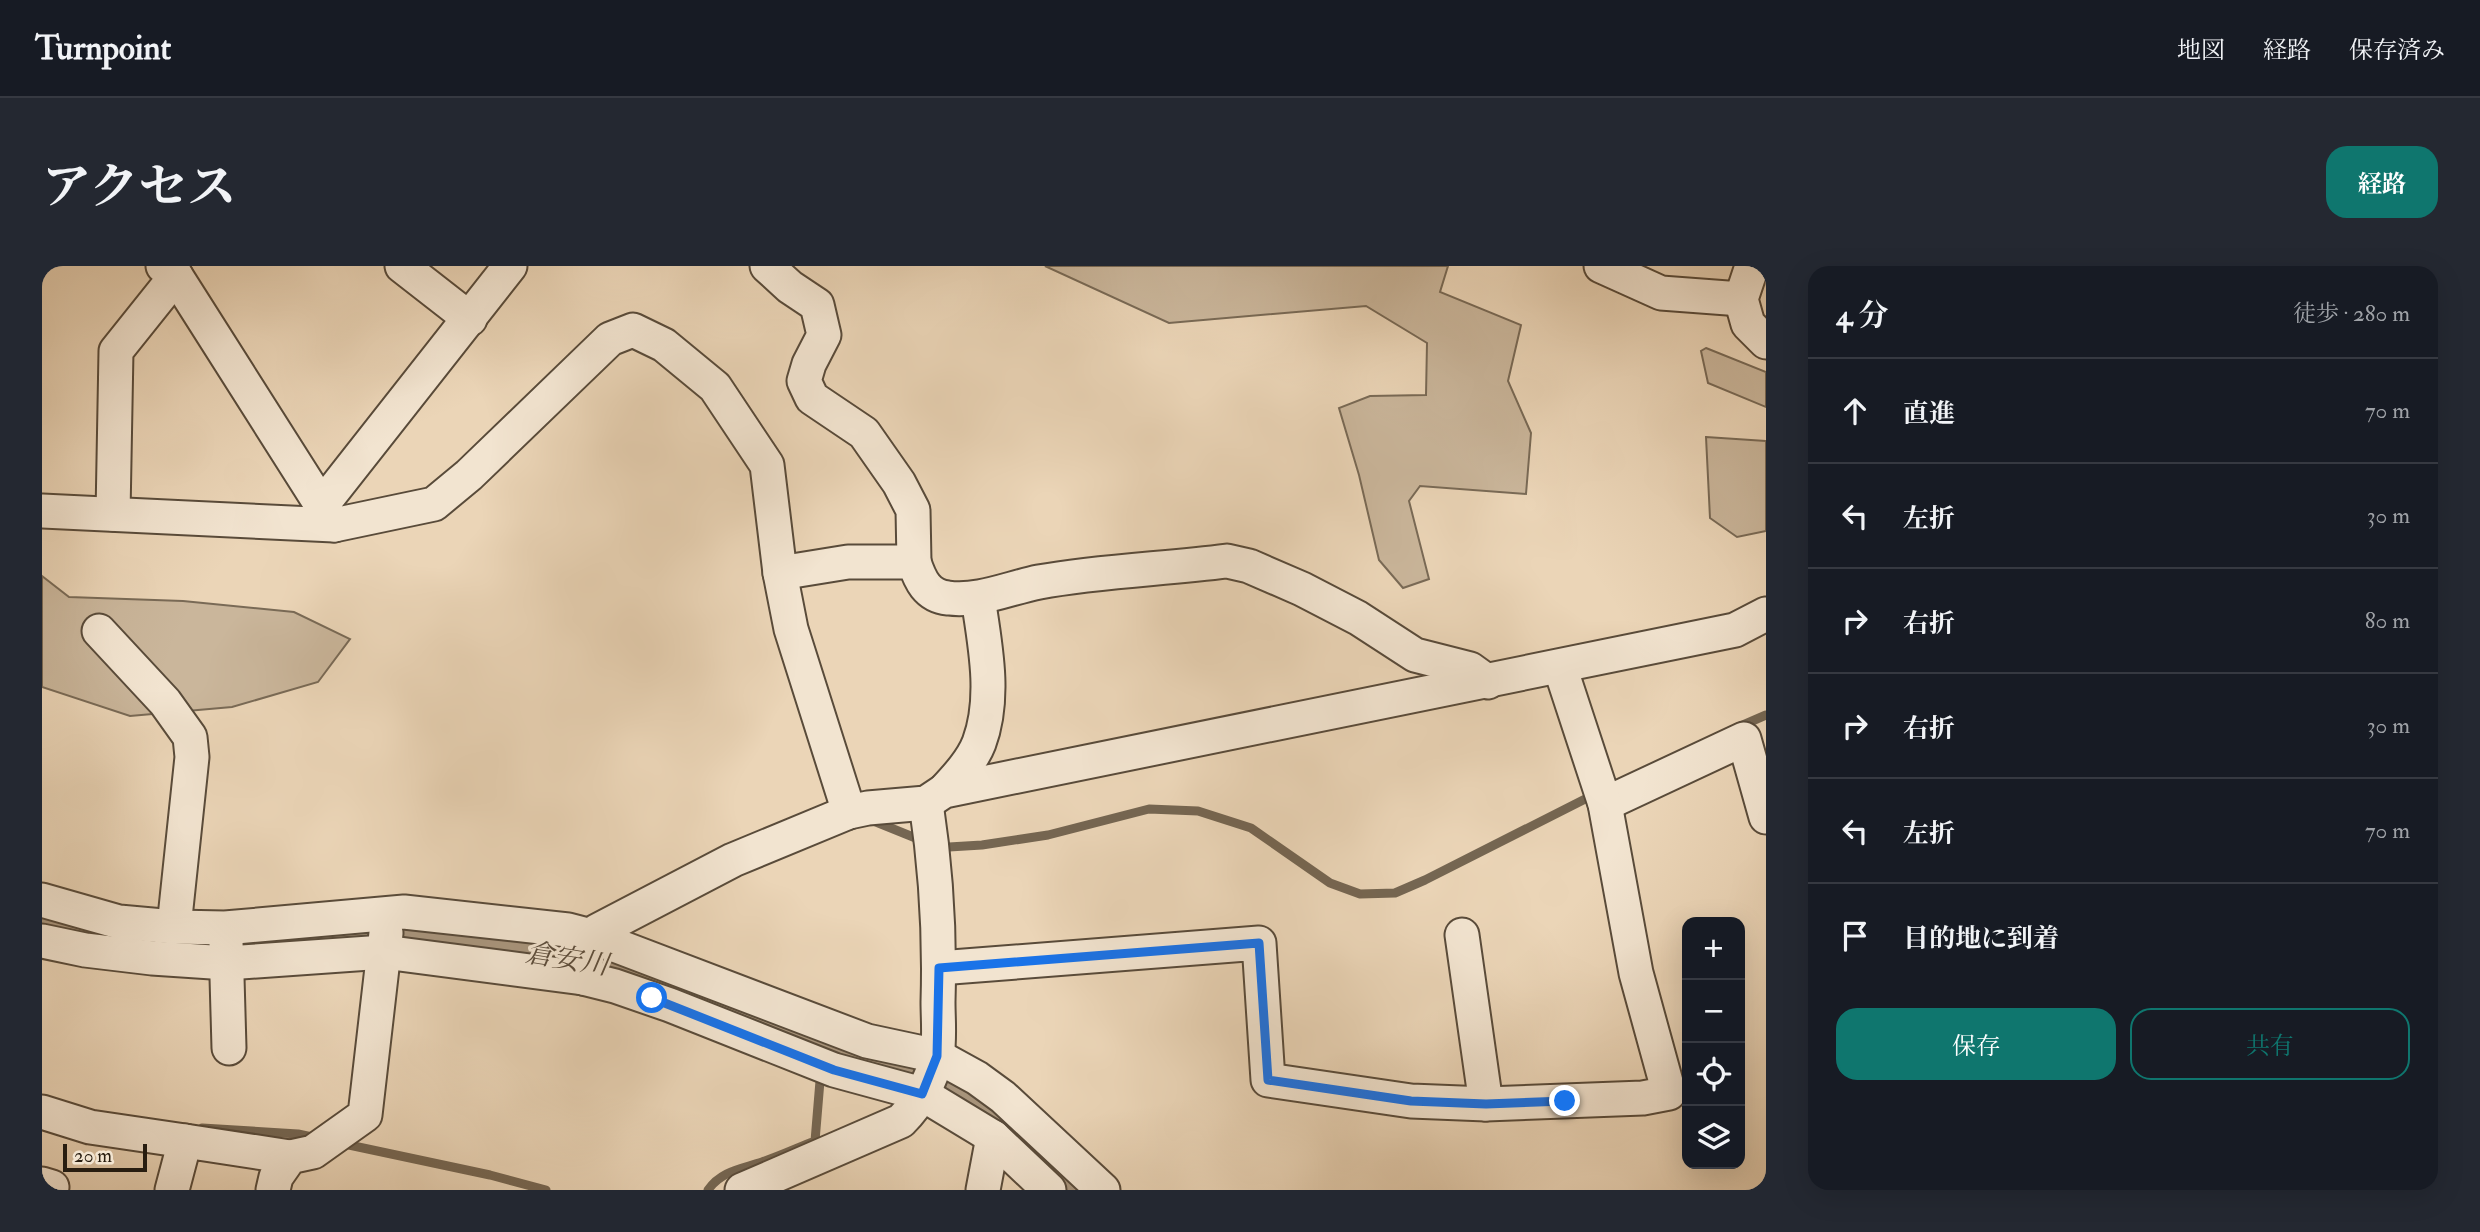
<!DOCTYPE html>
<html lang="ja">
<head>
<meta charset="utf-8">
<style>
  :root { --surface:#171b24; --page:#242831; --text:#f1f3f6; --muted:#9ea1a6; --line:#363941; --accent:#0f766e }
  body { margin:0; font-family:"IM FELL Double Pica","Noto Serif JP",serif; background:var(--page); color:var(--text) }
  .controls { position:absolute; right:21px; bottom:21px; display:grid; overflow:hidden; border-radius:14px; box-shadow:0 7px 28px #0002 }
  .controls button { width:63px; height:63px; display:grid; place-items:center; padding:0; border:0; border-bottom:2px solid var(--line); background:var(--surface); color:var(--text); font:35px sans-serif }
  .scale { position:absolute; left:21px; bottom:18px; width:84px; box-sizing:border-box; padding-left:7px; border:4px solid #281d10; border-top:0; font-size:19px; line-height:24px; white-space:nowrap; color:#281d10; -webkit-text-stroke:5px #f2e4d0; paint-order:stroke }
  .stop { position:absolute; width:21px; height:21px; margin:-16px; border:5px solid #1a73e8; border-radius:50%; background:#fff }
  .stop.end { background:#1a73e8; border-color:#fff; box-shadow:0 2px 7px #0008 }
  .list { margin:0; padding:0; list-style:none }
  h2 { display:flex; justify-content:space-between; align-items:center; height:91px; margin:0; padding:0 28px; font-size:30px }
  h2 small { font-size:23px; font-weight:400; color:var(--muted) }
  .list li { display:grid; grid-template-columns:46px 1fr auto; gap:21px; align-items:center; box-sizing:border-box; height:105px; padding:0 28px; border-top:2px solid var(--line) }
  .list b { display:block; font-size:26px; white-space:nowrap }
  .list em { font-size:23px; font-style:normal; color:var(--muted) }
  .actions { display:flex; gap:14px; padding:21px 28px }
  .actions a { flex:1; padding:16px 0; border:2px solid var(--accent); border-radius:21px; text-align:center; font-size:24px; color:var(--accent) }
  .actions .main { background:var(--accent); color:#fff }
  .icon { flex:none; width:38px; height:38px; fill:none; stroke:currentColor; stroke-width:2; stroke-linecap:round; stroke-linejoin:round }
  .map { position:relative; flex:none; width:1724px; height:924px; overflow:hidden; border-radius:21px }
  header { display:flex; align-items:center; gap:42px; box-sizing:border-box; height:98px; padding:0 35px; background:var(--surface); border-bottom:2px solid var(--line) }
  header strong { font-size:33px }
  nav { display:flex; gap:38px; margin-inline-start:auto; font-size:24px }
  .intro { display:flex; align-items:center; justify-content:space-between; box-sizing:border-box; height:168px; padding:0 42px }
  h1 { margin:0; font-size:49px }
  .button { padding:18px 32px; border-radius:21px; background:var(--accent); color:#fff; font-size:24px; font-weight:700 }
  main { display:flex; gap:42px; padding:0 42px }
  aside { flex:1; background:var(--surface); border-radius:21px; box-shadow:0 7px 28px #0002 }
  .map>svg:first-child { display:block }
  .green { fill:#cab69b; stroke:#796a56; stroke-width:2 }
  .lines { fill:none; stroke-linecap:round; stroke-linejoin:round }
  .stream { stroke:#756652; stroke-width:9 }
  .river { stroke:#a9967e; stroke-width:51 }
  .minor-casing { stroke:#594b3a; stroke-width:37 }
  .minor { stroke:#f2e4d0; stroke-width:33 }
  .route { stroke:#1a73e8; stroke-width:9 }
  .labels { text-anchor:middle; stroke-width:6; stroke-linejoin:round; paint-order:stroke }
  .water-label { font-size:28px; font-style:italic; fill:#5c4d3c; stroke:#f2e4d0 }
</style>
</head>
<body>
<header>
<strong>Turnpoint</strong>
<nav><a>地図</a><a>経路</a><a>保存済み</a></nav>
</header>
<div class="intro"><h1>アクセス</h1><a class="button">経路</a></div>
<main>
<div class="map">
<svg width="1724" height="924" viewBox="0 0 1724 924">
  <rect width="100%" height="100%" fill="#ebd5b7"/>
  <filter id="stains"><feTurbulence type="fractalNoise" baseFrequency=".00286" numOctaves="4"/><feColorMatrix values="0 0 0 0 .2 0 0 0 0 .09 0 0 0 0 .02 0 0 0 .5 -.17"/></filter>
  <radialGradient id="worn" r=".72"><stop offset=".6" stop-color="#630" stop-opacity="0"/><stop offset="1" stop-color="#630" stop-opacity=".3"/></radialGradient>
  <!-- green -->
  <g class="green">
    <polygon points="1003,0 1406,0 1398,26 1479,59 1466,115 1489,167 1484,228 1378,220 1367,235 1387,313 1361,322 1337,294 1317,209 1297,142 1328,130 1384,129 1385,77 1324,40 1127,57"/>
    <polygon points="1664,82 1724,106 1724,141 1666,117 1659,85"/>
    <polygon points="1664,171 1724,175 1724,265 1695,271 1668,252"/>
    <polygon points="0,310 27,331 141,335 252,346 308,373 276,416 190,441 88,450 0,421"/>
  </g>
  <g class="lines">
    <!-- stream -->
    <g class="stream">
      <polyline points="1694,462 1724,449"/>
      <polyline points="829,554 881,575"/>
      <polyline points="898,579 907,581 940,579 1006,569 1107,543 1156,545 1209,562 1288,617 1318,628 1353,627 1383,614 1555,527"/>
      <polyline points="160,862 256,868 270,871"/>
      <polyline points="307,879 448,909 504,924"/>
      <path d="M666 924C679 905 699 903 720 896 738 890 755 882 773 875L778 815"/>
    </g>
    <!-- river -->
    <g class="river">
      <polyline points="0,653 90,671"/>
      <polyline points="242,671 333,666 562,696 614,710 712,752 901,816 953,847 1036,924"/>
    </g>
    <defs>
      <g id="minor">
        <polyline points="121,0 134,10 292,259"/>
        <polyline points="360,0 428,53"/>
        <polyline points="725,0 748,21 775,39 782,69 767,98 762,115 770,132 822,167 857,217 871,244 872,296"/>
        <polyline points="1559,0 1619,27 1699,33"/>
        <polyline points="1710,0 1699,33 1706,58 1724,76"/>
        <polyline points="280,239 468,0"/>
        <polyline points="0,245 292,259 392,238 427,209 568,73 591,64 622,79 673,121 725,199 738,307 749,363 807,546"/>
        <polyline points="71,248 74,85 134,10"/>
        <path d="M738 307 806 296H872C878 314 885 330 906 332 937 336 967 322 997 316 1058 305 1122 303 1185 295L1207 300 1260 323 1316 352 1373 389 1428 403 1446 416"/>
        <polyline points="57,365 123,436 148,471 150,491 132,661"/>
        <path d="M902 525C915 511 930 495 937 477 954 432 943 378 936 332"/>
        <polyline points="1563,538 1702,473 1724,551"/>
        <polyline points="0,634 77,656 132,661 183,662 362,646 526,664 549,670 825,775 895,790 935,812 961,831 1061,924"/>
        <polyline points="1420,669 1444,838"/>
        <polyline points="0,675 43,684 110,692 185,697 342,686 541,712 573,720 628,739 792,804 880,828 951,871 1007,924"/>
        <polyline points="184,676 187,782"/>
        <polyline points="897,702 1217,677 1226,814 1369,835 1444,838 1601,832 1627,827 1594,707 1563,538 1518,401"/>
        <polyline points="541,712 549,670 555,665 691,594 807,546 826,542 884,537 902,525 1693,364 1724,348"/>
        <polyline points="0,846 48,861 143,875"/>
        <polyline points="0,918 10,921 9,924"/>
        <polyline points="130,924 143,875 248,891"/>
        <polyline points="231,924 234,911 248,891 271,886 323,849 344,667"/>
        <path d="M700 924 859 855C876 838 890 814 895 790 898 773 896 753 896 736 898 670 894 603 884 537"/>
        <polyline points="941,924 951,871"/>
      </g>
    </defs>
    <!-- minor casing -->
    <use href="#minor" class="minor-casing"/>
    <!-- minor -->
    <use href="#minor" class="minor"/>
  </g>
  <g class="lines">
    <!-- route -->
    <polyline class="route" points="610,732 792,804 880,828 895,790 897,702 1217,677 1226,814 1369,835 1444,838 1523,835"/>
  </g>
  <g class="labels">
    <!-- water labels -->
    <g class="water-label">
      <text transform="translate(525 692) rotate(9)" y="10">倉安川</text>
    </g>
  </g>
  <rect width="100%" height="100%" filter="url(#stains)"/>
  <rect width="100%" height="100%" fill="url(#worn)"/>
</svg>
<div class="controls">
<button>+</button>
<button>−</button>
<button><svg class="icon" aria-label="locate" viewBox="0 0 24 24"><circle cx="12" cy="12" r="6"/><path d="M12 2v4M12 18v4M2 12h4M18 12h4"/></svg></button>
<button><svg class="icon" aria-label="layers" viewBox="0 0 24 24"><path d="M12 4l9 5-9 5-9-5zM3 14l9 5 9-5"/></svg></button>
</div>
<div class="scale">20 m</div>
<div class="stop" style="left:610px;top:732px"></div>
<div class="stop end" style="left:1523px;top:835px"></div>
</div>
<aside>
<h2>4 分<small>徒歩 · 280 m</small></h2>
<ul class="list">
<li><svg class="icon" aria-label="ahead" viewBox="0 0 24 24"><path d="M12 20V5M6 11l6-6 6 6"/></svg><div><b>直進</b></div><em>70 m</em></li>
<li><svg class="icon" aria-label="left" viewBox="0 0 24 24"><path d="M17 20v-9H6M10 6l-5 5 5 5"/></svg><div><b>左折</b></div><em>30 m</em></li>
<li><svg class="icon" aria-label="right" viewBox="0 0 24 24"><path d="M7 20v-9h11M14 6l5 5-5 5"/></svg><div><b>右折</b></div><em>80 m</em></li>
<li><svg class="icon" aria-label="right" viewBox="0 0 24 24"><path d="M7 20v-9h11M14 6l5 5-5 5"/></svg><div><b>右折</b></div><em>30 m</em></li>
<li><svg class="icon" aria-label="left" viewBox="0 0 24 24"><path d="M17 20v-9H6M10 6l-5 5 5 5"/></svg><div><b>左折</b></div><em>70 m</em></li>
<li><svg class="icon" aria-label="arrive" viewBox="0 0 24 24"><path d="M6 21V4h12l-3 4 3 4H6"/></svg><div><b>目的地に到着</b></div></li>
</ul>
<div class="actions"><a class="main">保存</a><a>共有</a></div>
</aside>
</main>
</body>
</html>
